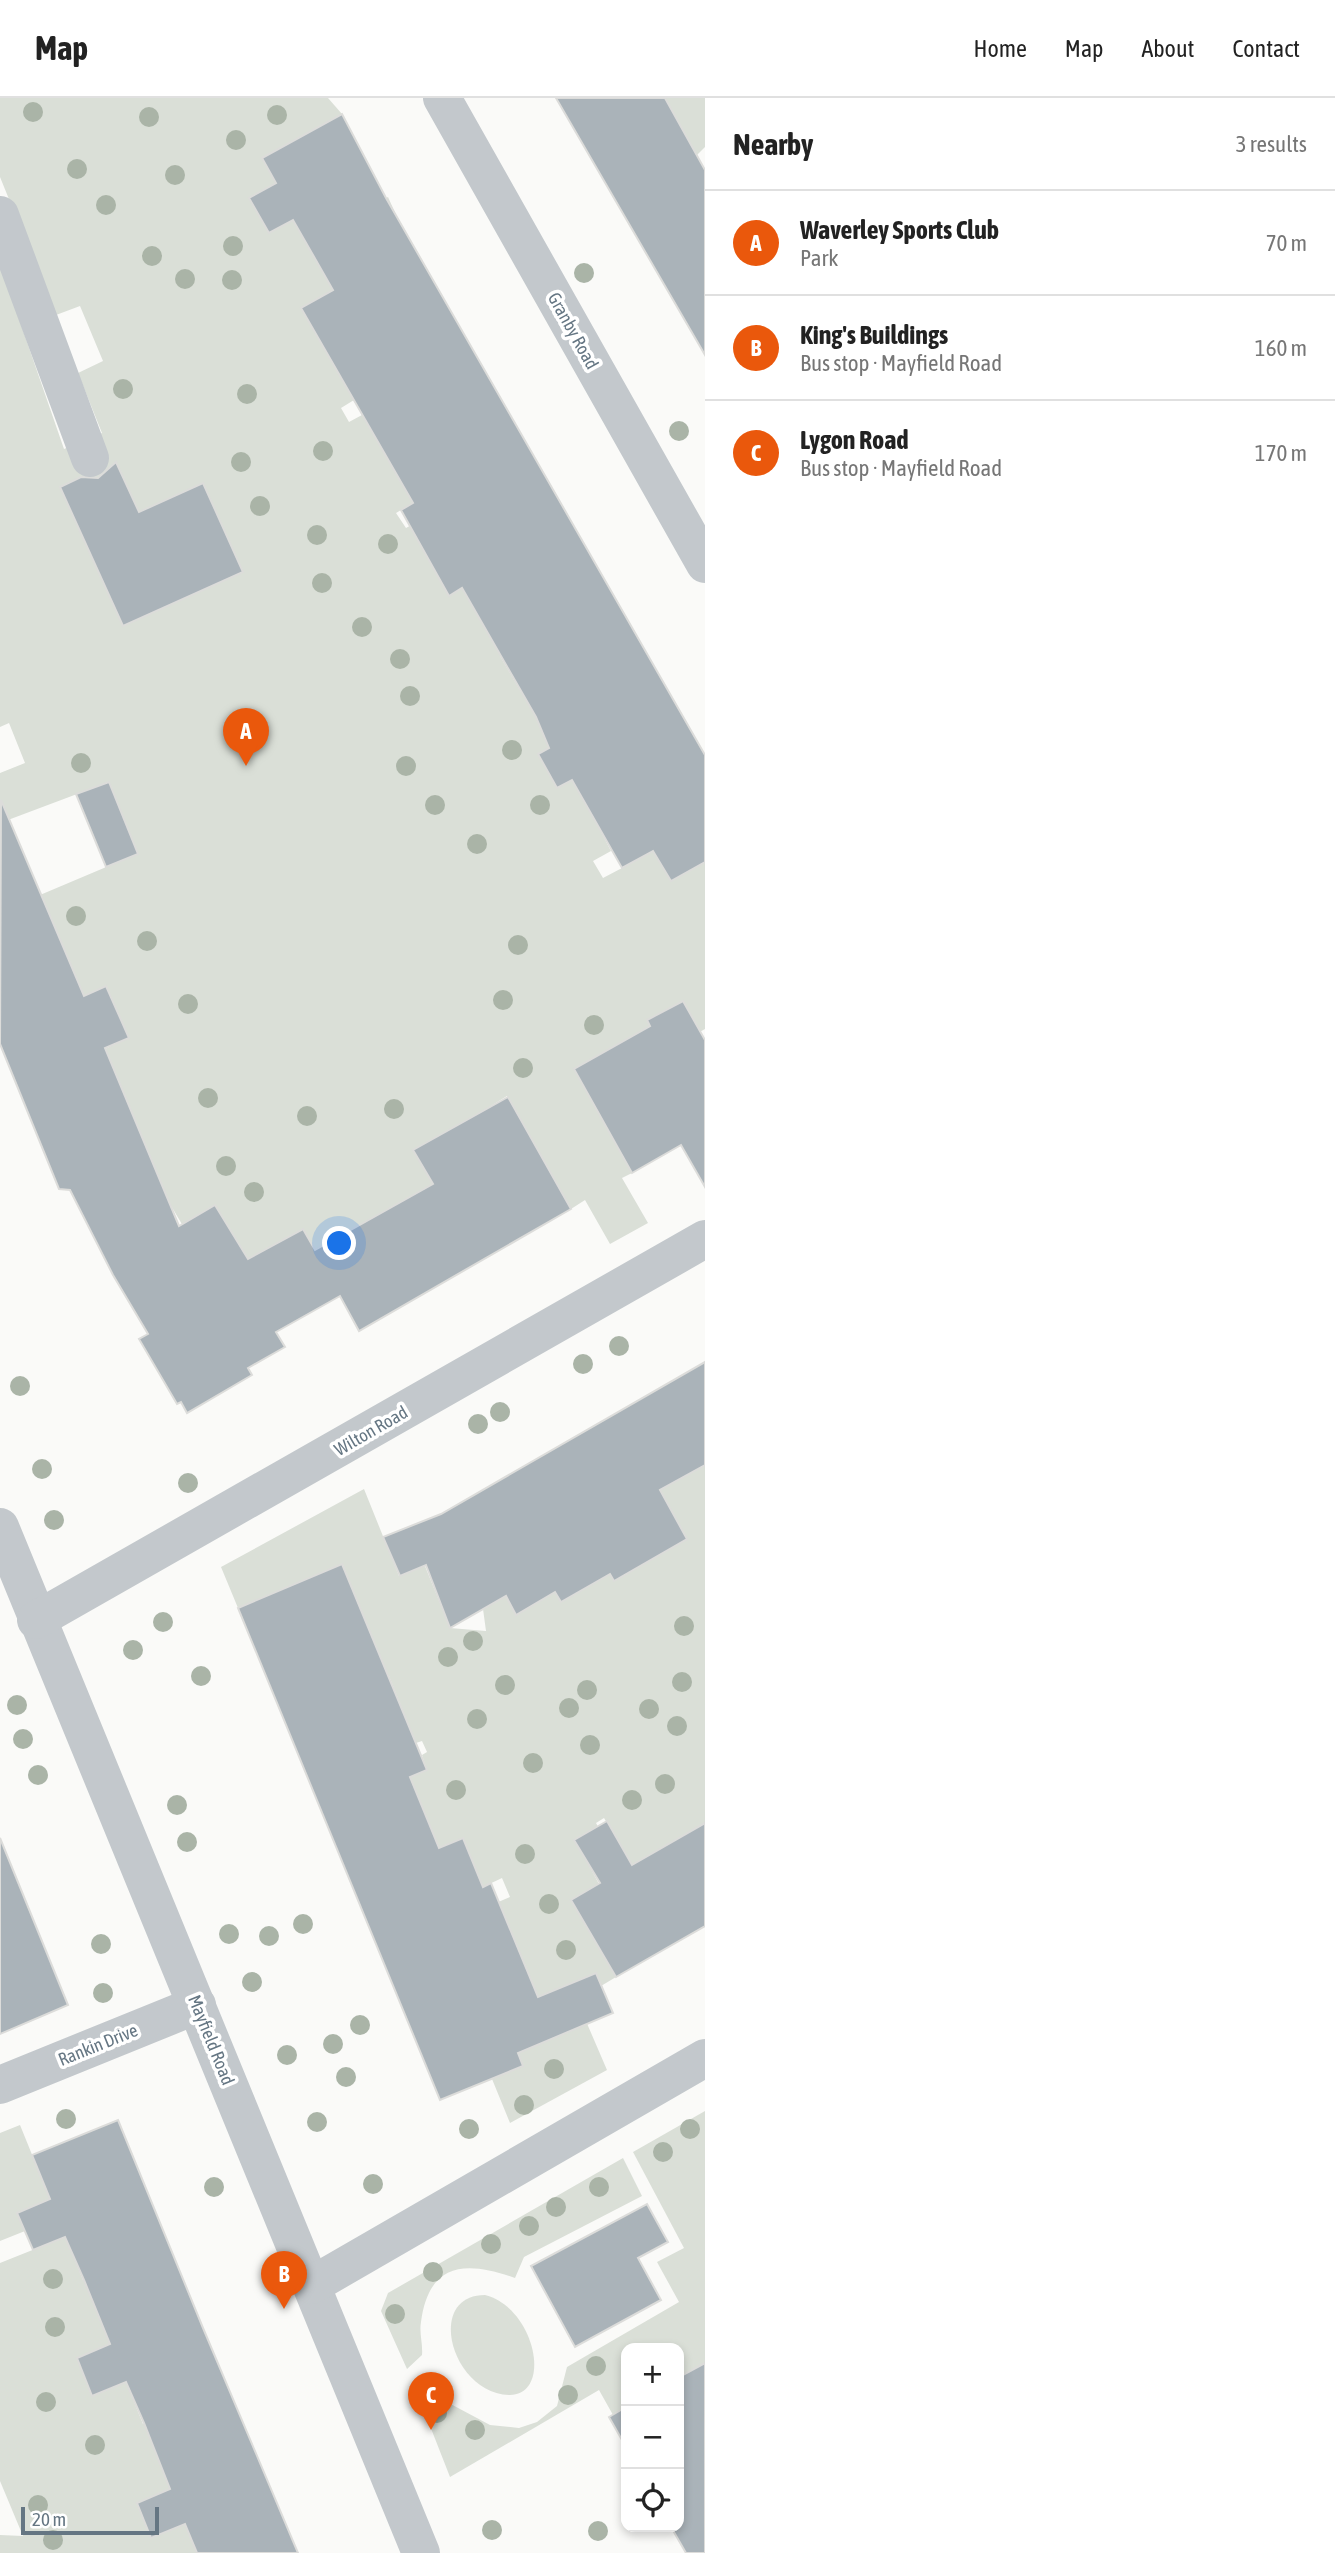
<!DOCTYPE html>
<html lang="en">
<head>
<meta charset="utf-8">
<style>
  :root { --surface:#fff; --page:#f2f2f2; --text:#222; --muted:#767676; --line:#e0e0e0; --accent:#ea580c }
  body { margin:0; font-family:"Asap Condensed",sans-serif; background:var(--page); color:var(--text) }
  .controls { position:absolute; right:21px; bottom:21px; display:grid; overflow:hidden; border-radius:14px; box-shadow:0 4px 10px #0003 }
  .controls button { width:63px; height:63px; display:grid; place-items:center; padding:0; border:0; border-bottom:2px solid var(--line); background:var(--surface); color:var(--text); font:35px sans-serif }
  .scale { position:absolute; left:21px; bottom:18px; width:138px; box-sizing:border-box; padding-left:7px; border:4px solid #657683; border-top:0; font-size:19px; line-height:24px; white-space:nowrap; color:#657683; -webkit-text-stroke:5px #fff; paint-order:stroke }
  .you { position:absolute; left:340px; top:1146px; width:24px; height:24px; margin:-18px; border:5px solid #fff; border-radius:50%; background:#1a73e8; box-shadow:0 0 0 10px #1a73e833 }
  .badge { display:grid; place-items:center; width:46px; height:46px; border-radius:50%; background:var(--accent); color:#fff; font-size:23px; font-weight:700 }
  .pin { position:absolute; translate:-50% -58px; filter:drop-shadow(0 2px 4px #0008) }
  .pin::after { content:''; position:absolute; top:37px; width:24px; height:21px; background:inherit; clip-path:polygon(0 0,100% 0,50% 100%) }
  .list { margin:0; padding:0; list-style:none }
  h2 { display:flex; justify-content:space-between; align-items:center; height:91px; margin:0; padding:0 28px; font-size:30px }
  h2 small { font-size:23px; font-weight:400; color:var(--muted) }
  .list li { display:grid; grid-template-columns:46px 1fr auto; gap:21px; align-items:center; box-sizing:border-box; height:105px; padding:0 28px; border-top:2px solid var(--line) }
  .list b { display:block; font-size:26px; white-space:nowrap }
  .list p { margin:0; font-size:23px; white-space:nowrap; color:var(--muted) }
  .list em { font-size:23px; font-style:normal; color:var(--muted) }
  .icon { flex:none; width:38px; height:38px; fill:none; stroke:currentColor; stroke-width:2; stroke-linecap:round; stroke-linejoin:round }
  .map { position:relative; flex:none; width:705px; height:2455px; overflow:hidden }
  header { display:flex; align-items:center; gap:42px; box-sizing:border-box; height:98px; padding:0 35px; background:var(--surface); border-bottom:2px solid var(--line) }
  header strong { font-size:33px }
  nav { display:flex; gap:38px; margin-inline-start:auto; font-size:24px }
  main { display:flex }
  aside { flex:1; background:var(--surface) }
  .map>svg:first-child { display:block }
  .green { fill:#dadfd7 }
  .building { fill:#aab3b9; stroke:#dcdcda; stroke-width:2 }
  .lines { fill:none; stroke-linecap:round; stroke-linejoin:round }
  .minor { stroke:#c3c8cc; stroke-width:38 }
  .tree { fill:#aab4a7 }
  .labels { text-anchor:middle; stroke-width:7; stroke-linejoin:round; paint-order:stroke }
  .street-label { font-size:18px; fill:#657683; stroke:#fff }
</style>
</head>
<body>
<header>
<strong>Map</strong>
<nav><a>Home</a><a>Map</a><a>About</a><a>Contact</a></nav>
</header>
<main>
<div class="map">
<svg width="705" height="2455" viewBox="0 0 705 2455">
  <rect width="100%" height="100%" fill="#fafaf8"/>
  <!-- green -->
  <g class="green">
    <polygon points="0,0 328,0 342,16 263,60 279,91 250,100 269,135 288,125 293,116 309,143 388,99 397,119 317,164 335,196 323,197 302,210 354,302 341,310 349,324 362,317 413,405 396,415 406,430 422,421 449,498 462,490 472,508 495,496 519,548 500,558 521,594 540,583 552,649 538,656 557,689 591,670 621,723 601,734 611,753 593,763 603,780 641,760 650,747 671,783 705,764 705,931 696,936 697,927 683,903 648,922 661,946 609,952 574,971 632,1075 622,1080 648,1125 610,1146 585,1102 571,1111 507,998 486,1011 499,1035 473,1156 422,1092 384,1113 395,1135 345,1136 315,1152 303,1131 212,1186 231,1132 215,1108 186,1133 164,1096 105,951 128,940 106,888 82,899 40,797 137,756 109,684 0,725 0,675 25,665 9,625 0,629 0,166 64,351 102,335 78,275 103,263 80,208 56,217 0,79"/>
    <polygon points="665,0 705,0 705,49 697,57"/>
    <polygon points="705,1344 705,1725 632,1767 604,1720 596,1725 607,1745 575,1742 599,1786 571,1802 616,1879 601,1888 570,1886 607,1972 510,2025 492,1981 518,1955 533,1886 525,1866 517,1869 463,1819 510,1799 502,1780 483,1789 463,1740 435,1751 366,1697 427,1672 422,1657 427,1654 422,1643 416,1645 389,1578 362,1589 381,1561 343,1467 238,1510 221,1469 364,1391 399,1478 425,1468 450,1530 486,1533 483,1511 475,1498 498,1485 516,1517 531,1508 537,1462 561,1503 579,1493 606,1468 614,1483 627,1476 659,1393 691,1374"/>
    <polygon points="705,2013 705,2265 679,2279 679,2250 626,2250 626,2309 613,2317 599,2292 450,2379 423,2310 445,2303 490,2327 519,2330 537,2324 557,2308 567,2269 679,2204 657,2164 684,2150 633,2054"/>
    <polygon points="20,2027 50,2101 17,2115 25,2133 0,2143 0,2035"/>
    <path d="M623 2060 642 2098 524 2159 515 2180C467 2163 429 2163 421 2224 419 2235 423 2246 422 2257L407 2271 381 2213 388 2195Z"/>
    <polygon points="65,2139 83,2182 166,2148 174,2167 92,2202 110,2246 77,2260 92,2298 126,2284 143,2326 226,2291 170,2391 137,2405 151,2439 185,2426 197,2455 0,2455 0,2437 23,2438 0,2383 0,2165"/>
    <path d="M485 2197C536 2210 553 2298 509 2297 451 2295 425 2197 485 2197Z"/>
  </g>
  <!-- building -->
  <g class="building">
    <polygon points="556,0 665,0 705,72 705,257"/>
    <polygon points="342,16 386,100 705,657 705,764 671,783 653,753 622,770 572,682 557,690 538,656 549,650 536,619 462,490 449,498 401,412 413,405 301,210 333,192 293,122 269,135 249,100 276,85 262,60"/>
    <polygon points="116,364 139,414 203,385 243,474 123,528 60,389 81,379 98,380"/>
    <polygon points="109,684 138,756 106,769 76,696"/>
    <polygon points="1,702 84,898 106,888 129,940 105,950 179,1128 215,1107 248,1161 303,1131 315,1152 433,1086 413,1052 508,999 571,1111 359,1233 340,1198 276,1234 285,1249 248,1270 252,1277 187,1315 181,1304 177,1306 139,1241 148,1236 113,1177 70,1092 59,1091 0,946"/>
    <polygon points="683,903 705,942 705,1089 681,1047 632,1075 574,971 650,928 647,922"/>
    <polygon points="705,1264 705,1367 660,1392 687,1441 614,1483 610,1476 561,1504 555,1494 516,1517 506,1498 450,1530 426,1467 400,1478 383,1439 441,1416"/>
    <polygon points="342,1466 427,1672 410,1679 439,1750 463,1740 483,1789 491,1785 538,1899 596,1875 613,1915 518,1955 523,1968 440,2002 238,1510"/>
    <polygon points="607,1723 632,1767 705,1725 705,1828 616,1879 571,1802 600,1785 574,1742"/>
    <polygon points="0,1740 68,1907 0,1936"/>
    <polygon points="118,2022 203,2230 298,2455 197,2455 185,2426 151,2440 137,2405 170,2391 144,2325 126,2284 92,2298 77,2260 110,2246 84,2182 65,2139 33,2152 17,2115 50,2101 32,2057"/>
    <polygon points="647,2106 668,2144 638,2160 661,2202 575,2249 531,2168"/>
    <polygon points="705,2265 705,2455 686,2455 671,2429 679,2429 679,2279"/>
    <polygon points="626,2309 626,2349 609,2319"/>
  </g>
  <g class="lines">
    <!-- minor -->
    <g class="minor">
      <polyline points="442,0 705,466"/>
      <polyline points="0,117 90,360"/>
      <polyline points="0,1429 421,2455"/>
      <polyline points="36,1522 705,1141"/>
      <polyline points="0,1987 197,1907"/>
      <polyline points="312,2187 705,1960"/>
    </g>
  </g>
  <!-- trees -->
  <g class="tree">
    <circle cx="33" cy="14" r="10"/>
    <circle cx="277" cy="17" r="10"/>
    <circle cx="149" cy="19" r="10"/>
    <circle cx="236" cy="42" r="10"/>
    <circle cx="77" cy="71" r="10"/>
    <circle cx="175" cy="77" r="10"/>
    <circle cx="106" cy="107" r="10"/>
    <circle cx="233" cy="148" r="10"/>
    <circle cx="152" cy="158" r="10"/>
    <circle cx="584" cy="175" r="10"/>
    <circle cx="185" cy="181" r="10"/>
    <circle cx="232" cy="182" r="10"/>
    <circle cx="123" cy="291" r="10"/>
    <circle cx="247" cy="296" r="10"/>
    <circle cx="679" cy="333" r="10"/>
    <circle cx="323" cy="353" r="10"/>
    <circle cx="241" cy="364" r="10"/>
    <circle cx="260" cy="408" r="10"/>
    <circle cx="317" cy="437" r="10"/>
    <circle cx="388" cy="446" r="10"/>
    <circle cx="322" cy="485" r="10"/>
    <circle cx="362" cy="529" r="10"/>
    <circle cx="400" cy="561" r="10"/>
    <circle cx="410" cy="598" r="10"/>
    <circle cx="512" cy="652" r="10"/>
    <circle cx="81" cy="665" r="10"/>
    <circle cx="406" cy="668" r="10"/>
    <circle cx="435" cy="707" r="10"/>
    <circle cx="540" cy="707" r="10"/>
    <circle cx="477" cy="746" r="10"/>
    <circle cx="76" cy="818" r="10"/>
    <circle cx="147" cy="843" r="10"/>
    <circle cx="518" cy="847" r="10"/>
    <circle cx="503" cy="902" r="10"/>
    <circle cx="188" cy="906" r="10"/>
    <circle cx="594" cy="927" r="10"/>
    <circle cx="523" cy="970" r="10"/>
    <circle cx="208" cy="1000" r="10"/>
    <circle cx="394" cy="1011" r="10"/>
    <circle cx="307" cy="1018" r="10"/>
    <circle cx="226" cy="1068" r="10"/>
    <circle cx="254" cy="1094" r="10"/>
    <circle cx="619" cy="1248" r="10"/>
    <circle cx="583" cy="1266" r="10"/>
    <circle cx="20" cy="1288" r="10"/>
    <circle cx="500" cy="1314" r="10"/>
    <circle cx="478" cy="1326" r="10"/>
    <circle cx="42" cy="1371" r="10"/>
    <circle cx="188" cy="1385" r="10"/>
    <circle cx="54" cy="1422" r="10"/>
    <circle cx="163" cy="1524" r="10"/>
    <circle cx="684" cy="1528" r="10"/>
    <circle cx="473" cy="1543" r="10"/>
    <circle cx="133" cy="1552" r="10"/>
    <circle cx="448" cy="1559" r="10"/>
    <circle cx="201" cy="1578" r="10"/>
    <circle cx="682" cy="1584" r="10"/>
    <circle cx="505" cy="1587" r="10"/>
    <circle cx="587" cy="1592" r="10"/>
    <circle cx="17" cy="1607" r="10"/>
    <circle cx="569" cy="1610" r="10"/>
    <circle cx="649" cy="1611" r="10"/>
    <circle cx="477" cy="1621" r="10"/>
    <circle cx="677" cy="1628" r="10"/>
    <circle cx="23" cy="1641" r="10"/>
    <circle cx="590" cy="1647" r="10"/>
    <circle cx="533" cy="1665" r="10"/>
    <circle cx="38" cy="1677" r="10"/>
    <circle cx="665" cy="1686" r="10"/>
    <circle cx="456" cy="1692" r="10"/>
    <circle cx="632" cy="1702" r="10"/>
    <circle cx="177" cy="1707" r="10"/>
    <circle cx="187" cy="1744" r="10"/>
    <circle cx="525" cy="1756" r="10"/>
    <circle cx="549" cy="1806" r="10"/>
    <circle cx="303" cy="1826" r="10"/>
    <circle cx="229" cy="1836" r="10"/>
    <circle cx="269" cy="1838" r="10"/>
    <circle cx="101" cy="1846" r="10"/>
    <circle cx="566" cy="1852" r="10"/>
    <circle cx="252" cy="1884" r="10"/>
    <circle cx="103" cy="1895" r="10"/>
    <circle cx="360" cy="1927" r="10"/>
    <circle cx="333" cy="1946" r="10"/>
    <circle cx="287" cy="1957" r="10"/>
    <circle cx="554" cy="1971" r="10"/>
    <circle cx="346" cy="1979" r="10"/>
    <circle cx="524" cy="2007" r="10"/>
    <circle cx="66" cy="2021" r="10"/>
    <circle cx="317" cy="2024" r="10"/>
    <circle cx="469" cy="2031" r="10"/>
    <circle cx="690" cy="2031" r="10"/>
    <circle cx="663" cy="2054" r="10"/>
    <circle cx="373" cy="2086" r="10"/>
    <circle cx="214" cy="2089" r="10"/>
    <circle cx="599" cy="2089" r="10"/>
    <circle cx="556" cy="2109" r="10"/>
    <circle cx="529" cy="2128" r="10"/>
    <circle cx="491" cy="2146" r="10"/>
    <circle cx="433" cy="2174" r="10"/>
    <circle cx="53" cy="2181" r="10"/>
    <circle cx="395" cy="2216" r="10"/>
    <circle cx="55" cy="2229" r="10"/>
    <circle cx="596" cy="2268" r="10"/>
    <circle cx="568" cy="2297" r="10"/>
    <circle cx="46" cy="2304" r="10"/>
    <circle cx="437" cy="2315" r="10"/>
    <circle cx="475" cy="2332" r="10"/>
    <circle cx="95" cy="2347" r="10"/>
    <circle cx="38" cy="2407" r="10"/>
    <circle cx="492" cy="2432" r="10"/>
    <circle cx="598" cy="2433" r="10"/>
    <circle cx="53" cy="2442" r="10"/>
  </g>
  <g class="labels">
    <!-- street labels -->
    <g class="street-label">
      <text transform="translate(573 233) rotate(61)" y="6">Granby Road</text>
      <text transform="translate(371 1333) rotate(-30)" y="6">Wilton Road</text>
      <text transform="translate(211 1942) rotate(68)" y="6">Mayfield Road</text>
      <text transform="translate(98 1947) rotate(-22)" y="6">Rankin Drive</text>
    </g>
  </g>
</svg>
<div class="controls">
<button>+</button>
<button>−</button>
<button><svg class="icon" aria-label="locate" viewBox="0 0 24 24"><circle cx="12" cy="12" r="6"/><path d="M12 2v4M12 18v4M2 12h4M18 12h4"/></svg></button>
</div>
<div class="scale">20 m</div>
<div class="you"></div>
<div class="pin badge" style="left:246px;top:668px">A</div>
<div class="pin badge" style="left:284px;top:2211px">B</div>
<div class="pin badge" style="left:431px;top:2332px">C</div>
</div>
<aside>
<h2>Nearby<small>3 results</small></h2>
<ul class="list">
<li><span class="badge">A</span><div><b>Waverley Sports Club</b><p>Park</p></div><em>70 m</em></li>
<li><span class="badge">B</span><div><b>King's Buildings</b><p>Bus stop · Mayfield Road</p></div><em>160 m</em></li>
<li><span class="badge">C</span><div><b>Lygon Road</b><p>Bus stop · Mayfield Road</p></div><em>170 m</em></li>
</ul>
</aside>
</main>
</body>
</html>
